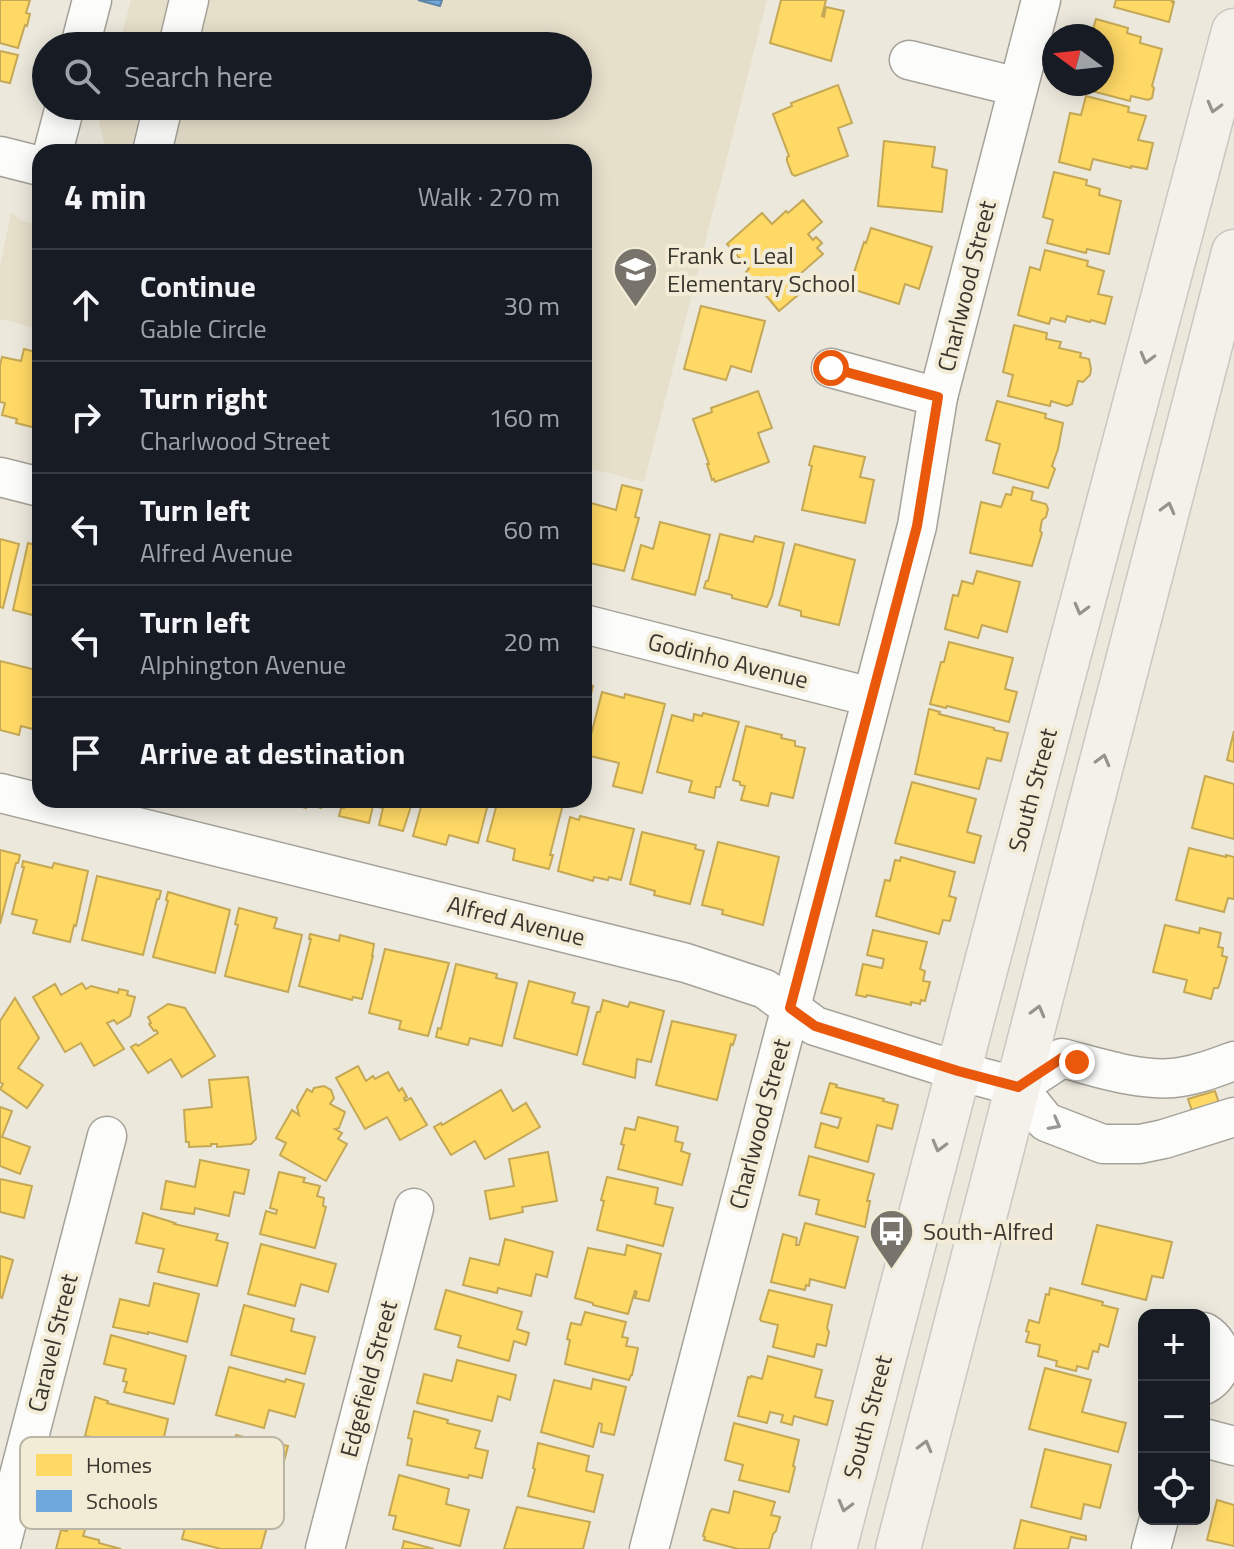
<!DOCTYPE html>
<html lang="en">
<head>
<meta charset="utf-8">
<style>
  :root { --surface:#171b24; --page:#20242c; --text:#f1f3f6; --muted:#9ea1a6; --line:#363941 }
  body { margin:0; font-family:"Titillium Web",sans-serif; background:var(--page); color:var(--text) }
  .controls { position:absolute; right:24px; bottom:24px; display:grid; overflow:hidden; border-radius:16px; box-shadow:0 4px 20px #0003 }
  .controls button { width:72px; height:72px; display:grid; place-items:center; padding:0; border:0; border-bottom:2px solid var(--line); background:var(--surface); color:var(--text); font:40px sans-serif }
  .compass { position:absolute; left:1042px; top:24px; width:72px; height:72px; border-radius:50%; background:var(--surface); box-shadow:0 4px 20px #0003; rotate:285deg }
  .stop { position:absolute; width:24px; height:24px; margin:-18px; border:6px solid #ea580c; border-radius:50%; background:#fff }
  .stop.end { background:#ea580c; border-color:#fff; box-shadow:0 2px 8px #0008 }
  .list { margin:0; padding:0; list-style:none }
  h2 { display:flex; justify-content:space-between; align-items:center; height:104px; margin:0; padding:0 32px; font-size:34px }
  h2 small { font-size:26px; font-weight:400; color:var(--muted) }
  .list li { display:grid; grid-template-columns:52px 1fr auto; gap:24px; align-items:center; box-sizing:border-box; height:112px; padding:0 32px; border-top:2px solid var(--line) }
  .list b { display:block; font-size:30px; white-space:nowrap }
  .list p { margin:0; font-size:26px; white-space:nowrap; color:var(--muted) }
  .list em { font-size:26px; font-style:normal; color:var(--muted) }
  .icon { flex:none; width:44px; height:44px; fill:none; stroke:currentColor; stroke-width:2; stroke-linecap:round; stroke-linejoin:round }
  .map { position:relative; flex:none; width:1234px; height:1549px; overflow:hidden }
  .search { position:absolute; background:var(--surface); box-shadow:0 4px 20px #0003; left:32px; top:32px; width:560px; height:88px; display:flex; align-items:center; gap:20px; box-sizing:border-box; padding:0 28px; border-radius:44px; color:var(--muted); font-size:30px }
  .panel { position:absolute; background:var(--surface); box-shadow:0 4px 20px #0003; left:32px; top:144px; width:560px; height:664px; border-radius:24px }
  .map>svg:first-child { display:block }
  .built { fill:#e6dfca }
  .homes { fill:#ffd966; stroke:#c4a855; stroke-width:2 }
  .schools { fill:#6fa8dc; stroke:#5f86a8; stroke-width:2 }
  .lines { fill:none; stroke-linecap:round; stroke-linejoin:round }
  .minor-casing { stroke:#a5a299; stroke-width:41 }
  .major-casing { stroke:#c9c7c1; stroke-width:47 }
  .minor { stroke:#fcfcfa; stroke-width:38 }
  .major { stroke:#f4f0ea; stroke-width:44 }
  .oneway { stroke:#96938c }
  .oneway2 { stroke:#9a9994 }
  .route { stroke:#ea580c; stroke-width:10 }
  .labels { text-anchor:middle; stroke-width:8; stroke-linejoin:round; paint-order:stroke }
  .poi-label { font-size:24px; fill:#39362e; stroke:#f2ebd6; text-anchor:start }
  .street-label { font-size:24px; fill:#39362e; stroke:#f2ebd6 }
  .key { fill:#f2ebd6; stroke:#bab5a4; stroke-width:2 }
  .key-label { font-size:22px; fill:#39362e }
</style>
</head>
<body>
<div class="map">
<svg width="1234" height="1549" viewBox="0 0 1234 1549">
  <rect width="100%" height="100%" fill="#ece8dc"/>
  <!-- built -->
  <g class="built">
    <polygon points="131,0 767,0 644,482 584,467 584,152 106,152 99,122 103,106 578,106 578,46 119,46"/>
    <polygon points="11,212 20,220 40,226 40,329 0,319 0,268"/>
  </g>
  <!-- homes -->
  <g class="homes">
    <polygon points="0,0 30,0 26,13 30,14 27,26 25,25 18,48 0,43"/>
    <polygon points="781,0 826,0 822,16 824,17 826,7 844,11 831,61 770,43"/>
    <polygon points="1116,0 1173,0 1172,2 1174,2 1169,22 1114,7"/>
    <polygon points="1096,19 1128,28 1127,33 1141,37 1140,43 1162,49 1152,86 1154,88 1152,98 1148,100 1131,96 1130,101 1088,90 1089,84 1102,84 1102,36 1091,36"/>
    <polygon points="0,51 18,55 10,83 0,81"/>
    <polygon points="838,85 852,123 838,128 848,156 795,176 792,174 787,161 787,157 789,156 773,114 792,106 791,103"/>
    <polygon points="1086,96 1129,107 1128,112 1146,116 1138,140 1153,143 1147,169 1131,166 1131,168 1093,159 1090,170 1059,162 1070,113 1081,115"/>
    <polygon points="884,141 935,147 932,167 947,170 942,212 878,206"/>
    <polygon points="1054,172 1087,180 1086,185 1100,189 1099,195 1121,201 1109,254 1087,249 1086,253 1047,243 1053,220 1043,217"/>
    <polygon points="803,200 822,222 808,234 813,240 816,237 822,243 817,248 823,254 800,274 810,285 779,311 746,272 749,269 727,244 762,213 772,224 786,211 788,213"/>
    <polygon points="871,228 932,247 919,289 905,284 899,304 849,288 864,242 866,243"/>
    <polygon points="1045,250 1088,261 1087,266 1104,271 1098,294 1112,297 1105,324 1091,320 1090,322 1067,316 1065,322 1051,318 1049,324 1018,315 1030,267 1040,270"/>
    <polygon points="701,306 765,321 751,372 731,366 726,380 684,369"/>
    <polygon points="1014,325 1047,333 1046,339 1061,342 1059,348 1081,353 1080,357 1089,359 1091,369 1090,375 1083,382 1078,381 1072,404 1067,406 1051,401 1050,406 1008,396 1013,375 1003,372"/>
    <polygon points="24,349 40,353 40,429 16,423 17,419 2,415 5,403 0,402 0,365 2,357 21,361"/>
    <polygon points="758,391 772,428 758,433 769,462 715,482 714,479 712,480 707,464 709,464 693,419 712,412 711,408"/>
    <polygon points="997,401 1046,414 1045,418 1063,423 1058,449 1052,466 1055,469 1048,488 993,473 1000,444 986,440"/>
    <polygon points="814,446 865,457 860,477 874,480 865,523 802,510 812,466 809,465"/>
    <polygon points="622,485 642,490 635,517 639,518 624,571 590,563 591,557 584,556 584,501 616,510"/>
    <polygon points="1013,487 1033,492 1031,500 1046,504 1048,509 1046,517 1042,520 1040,531 1042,533 1032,566 970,553 981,502 1001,507 1006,494 1011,495"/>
    <polygon points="660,522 710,535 695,595 632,579 641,545 653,549"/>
    <polygon points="720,534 753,542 755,536 784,543 772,596 767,607 732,598 732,595 704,588 706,581 708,581"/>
    <polygon points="0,539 19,544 3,608 0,607"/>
    <polygon points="28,543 40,546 40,617 13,610"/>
    <polygon points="795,544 855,560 839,625 801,616 801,611 779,605"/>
    <polygon points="977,571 1020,582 1007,632 982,625 978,638 945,629 953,595 958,596 962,581 973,584"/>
    <polygon points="949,642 1013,658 1005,689 1017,692 1009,722 947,706 946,708 930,704 941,662 944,662"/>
    <polygon points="0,661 40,671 40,731 21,726 19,735 0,730"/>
    <polygon points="584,683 593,686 584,723"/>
    <polygon points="602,692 624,698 625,694 665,704 642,793 613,786 619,763 586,755"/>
    <polygon points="929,709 940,712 939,714 994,728 994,730 1008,733 1001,761 987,758 979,789 915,774"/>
    <polygon points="703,713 739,722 720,787 716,787 714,798 689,792 692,781 657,772 672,715 693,721 694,714 702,716"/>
    <polygon points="746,726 782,735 781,738 795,741 795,746 805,748 793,798 771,793 768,806 741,800 745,786 740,785 740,782 733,780"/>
    <polygon points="1234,731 1234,762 1227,760"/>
    <polygon points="1205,776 1234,784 1234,839 1192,828"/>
    <polygon points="912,782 976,799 967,832 981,836 974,863 895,843"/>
    <polygon points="277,800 336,800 334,807 322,804 321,808 307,804 306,808"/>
    <polygon points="346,800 413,800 403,831 379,825 383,808 373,806 369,823 339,816 341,808 344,808"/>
    <polygon points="423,800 489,800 478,843 449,835 446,845 413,836"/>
    <polygon points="498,800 546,800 563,804 550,855 553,855 549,869 513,860 515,849 487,841"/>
    <polygon points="580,816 634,829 621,880 609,877 608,880 594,877 593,881 558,871 570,817 579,820"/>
    <polygon points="642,832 696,845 695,849 704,851 690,904 654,895 655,891 630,884"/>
    <polygon points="718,842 779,857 763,925 722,914 723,910 702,905"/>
    <polygon points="1189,848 1226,857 1226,855 1234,857 1234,899 1228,898 1224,912 1176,900"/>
    <polygon points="0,850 20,855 18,863 16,863 0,924"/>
    <polygon points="901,857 955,872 949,896 956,898 950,921 943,920 939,934 876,916 885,880 890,881 895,860 900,861"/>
    <polygon points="23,861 52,868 54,863 88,871 76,926 74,925 70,942 33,933 37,920 12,914 24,867 22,867"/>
    <polygon points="97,876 161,891 159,899 157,899 143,955 82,940"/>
    <polygon points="168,892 230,910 215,973 153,957 168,901 166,900"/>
    <polygon points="239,908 277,918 274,928 302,935 288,992 225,976 238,925 235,924"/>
    <polygon points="1165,925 1199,933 1200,928 1221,933 1218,947 1223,948 1222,956 1227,957 1220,983 1218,988 1214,988 1211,999 1184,992 1187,980 1153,972"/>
    <polygon points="873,930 927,942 920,969 925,971 923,981 930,982 925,1001 921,1000 920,1004 911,1002 911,1005 867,995 866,997 856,995 863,964 882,968 884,959 867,955"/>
    <polygon points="310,934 339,941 340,935 374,944 372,956 373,956 362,999 353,997 352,1000 299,986 311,939 309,939"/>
    <polygon points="385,949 449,963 428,1036 399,1029 401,1021 369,1013"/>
    <polygon points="456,964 497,974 496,978 517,983 502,1046 470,1038 468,1045 436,1037 438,1028 441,1029"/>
    <polygon points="529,981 575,993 572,1003 589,1007 577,1055 514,1038"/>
    <polygon points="82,983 86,989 91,986 118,993 119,989 128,991 127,995 135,997 130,1016 117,1024 114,1020 107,1023 124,1049 94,1066 81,1043 65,1052 33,997 55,984 61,995"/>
    <polygon points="15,998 39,1038 18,1068 43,1085 27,1108 0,1089 3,1084 0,1082 0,1021"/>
    <polygon points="603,1000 628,1007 630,1002 664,1011 651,1062 637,1059 635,1078 583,1064 597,1012 600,1012"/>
    <polygon points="168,1004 185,1008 215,1056 182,1077 171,1059 148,1073 131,1047 136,1044 138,1046 158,1033 156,1030 154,1031 149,1024 151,1023 148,1017"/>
    <polygon points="672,1021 736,1035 733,1045 731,1044 717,1100 656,1085"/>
    <polygon points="358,1066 366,1081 373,1076 375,1079 388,1072 399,1091 402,1088 407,1097 404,1098 405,1101 411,1098 427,1125 400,1140 387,1117 365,1129 336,1078"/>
    <polygon points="248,1077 256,1139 251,1144 217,1147 217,1144 211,1144 211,1146 189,1147 189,1142 186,1142 184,1110 212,1107 209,1080"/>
    <polygon points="830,1083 837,1085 836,1087 884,1099 883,1101 898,1105 892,1129 877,1125 868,1162 815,1147 821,1123 838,1128 841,1118 821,1113"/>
    <polygon points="324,1086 331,1090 334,1098 330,1104 345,1112 339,1128 335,1129 342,1133 338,1139 347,1144 326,1181 280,1155 286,1143 276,1138 292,1110 299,1115 297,1107 307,1089 312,1092 314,1088"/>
    <polygon points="501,1090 513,1111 526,1103 540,1127 485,1159 475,1141 451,1155 434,1127 441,1123 442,1125"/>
    <polygon points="1215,1091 1220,1106 1193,1114 1188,1099"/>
    <polygon points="0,1107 12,1111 2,1137 30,1147 20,1174 0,1166"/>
    <polygon points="638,1117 678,1127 675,1141 683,1143 681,1151 690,1154 682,1185 618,1169 624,1145 621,1144 625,1128 635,1130"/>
    <polygon points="548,1152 557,1201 522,1207 523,1212 490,1219 485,1191 514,1186 509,1159"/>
    <polygon points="809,1156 874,1174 867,1201 870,1201 865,1227 816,1214 819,1200 799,1195"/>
    <polygon points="200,1160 249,1170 244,1194 234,1192 229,1216 195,1208 194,1214 161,1209 166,1181 195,1187"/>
    <polygon points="279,1172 305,1178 303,1182 320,1186 317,1196 324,1198 323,1206 326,1207 315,1248 260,1234 266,1211 276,1214 277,1210 270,1208"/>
    <polygon points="607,1177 658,1188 655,1204 673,1208 663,1246 597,1230 604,1201 601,1200"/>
    <polygon points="0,1179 32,1186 24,1218 0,1212"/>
    <polygon points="143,1213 175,1223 174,1224 218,1234 216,1240 228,1243 217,1286 158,1272 164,1249 136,1243"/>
    <polygon points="805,1223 858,1237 845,1288 810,1279 809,1286 806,1285 805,1290 771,1282 783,1234 797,1238 796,1245 799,1245"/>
    <polygon points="1097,1225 1172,1242 1163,1278 1152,1276 1146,1300 1082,1284"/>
    <polygon points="505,1239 553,1252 547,1277 536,1274 531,1296 498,1288 497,1293 463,1285 470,1258 499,1265"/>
    <polygon points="261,1244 336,1264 328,1292 301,1284 295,1306 248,1294"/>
    <polygon points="627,1245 661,1254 649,1301 635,1298 637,1292 635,1291 628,1314 593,1305 593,1303 575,1298 588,1248 625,1255"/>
    <polygon points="0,1256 13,1260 2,1298 0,1297"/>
    <polygon points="154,1283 199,1294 187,1342 148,1332 148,1334 113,1327 120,1299 149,1306"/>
    <polygon points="1050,1288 1103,1302 1102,1305 1118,1309 1108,1347 1100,1344 1098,1352 1093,1351 1088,1369 1077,1366 1076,1371 1056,1366 1057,1361 1038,1356 1040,1345 1026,1342 1029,1332 1026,1331 1029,1320 1039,1323 1046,1294 1049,1295"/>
    <polygon points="446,1290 522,1312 517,1329 529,1333 526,1345 514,1341 509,1361 458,1347 461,1336 435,1329"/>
    <polygon points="769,1290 832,1305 827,1328 829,1332 826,1346 817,1344 814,1357 773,1347 778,1325 761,1321 760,1319"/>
    <polygon points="244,1305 294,1319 291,1331 315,1337 305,1374 231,1355"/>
    <polygon points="585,1312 626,1322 622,1337 628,1338 626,1346 638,1348 632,1375 631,1375 629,1380 565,1364 570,1340 567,1339 571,1323 581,1325"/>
    <polygon points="111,1335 186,1356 174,1404 124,1392 127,1382 123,1381 126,1369 104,1364"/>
    <polygon points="768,1356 822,1370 815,1397 833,1401 827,1425 794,1416 792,1425 781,1422 783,1415 770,1412 767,1423 738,1416 748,1377 750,1378 751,1376 762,1379"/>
    <polygon points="457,1360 516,1375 510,1400 498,1396 492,1421 417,1403 424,1374 452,1381"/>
    <polygon points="229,1367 285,1382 286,1379 304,1384 295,1417 269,1410 264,1428 216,1415"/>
    <polygon points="1045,1368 1091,1380 1082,1412 1126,1423 1118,1452 1029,1429"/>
    <polygon points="593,1379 626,1387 614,1435 601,1432 602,1424 599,1423 593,1447 541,1432 554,1380 591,1389"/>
    <polygon points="95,1397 108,1401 107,1403 168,1419 157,1469 89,1453 93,1437 85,1436"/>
    <polygon points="414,1411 448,1420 447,1423 480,1431 475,1448 488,1451 482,1478 469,1475 468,1478 407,1465 412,1439 408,1438"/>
    <polygon points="734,1423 799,1440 793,1466 795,1467 789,1492 739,1480 743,1465 725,1460"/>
    <polygon points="236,1435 275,1445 275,1443 288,1446 278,1484 271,1482 267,1497 199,1480 208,1443 232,1450"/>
    <polygon points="538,1443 589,1456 586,1471 603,1475 594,1512 528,1496 535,1469 533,1468"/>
    <polygon points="1045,1449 1111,1465 1100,1508 1084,1504 1081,1519 1031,1507"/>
    <polygon points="399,1475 449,1489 446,1504 469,1510 460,1546 393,1529 396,1516 389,1515"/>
    <polygon points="734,1491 775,1502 771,1515 780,1517 776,1531 773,1534 769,1549 738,1549 704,1540 705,1537 703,1536 710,1512 712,1509 729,1513"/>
    <polygon points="208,1492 253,1502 249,1518 268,1523 261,1549 221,1549 182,1539 190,1508 203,1511"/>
    <polygon points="1217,1500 1234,1505 1234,1546 1207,1540"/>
    <polygon points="517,1507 590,1522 583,1549 504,1549"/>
    <polygon points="70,1519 87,1524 83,1536 99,1540 99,1543 121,1549 56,1549 61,1530 67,1531"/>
    <polygon points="1021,1520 1086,1536 1086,1540 1071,1537 1068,1549 1014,1549"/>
    <polygon points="404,1541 434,1549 402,1549"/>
  </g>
  <!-- schools -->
  <polygon class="schools" points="418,0 442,0 440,6"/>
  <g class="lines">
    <defs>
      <g id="minor">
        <polyline points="80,46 92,0"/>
        <polyline points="178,46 189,0"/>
        <polyline points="909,60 1018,87"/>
        <polyline points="53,152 65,106"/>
        <polyline points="152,152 163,106"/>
        <polyline points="0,156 40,166"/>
        <polyline points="831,368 938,397"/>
        <polyline points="0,477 40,487"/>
        <polyline points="584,624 871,697"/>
        <polyline points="0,793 686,963 765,989 815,1026 958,1071 1018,1087"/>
        <polyline points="1018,1087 1046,1122 1103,1144 1140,1144 1164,1139 1234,1117"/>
        <path d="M1018 1087 1062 1058C1097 1067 1137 1081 1173 1078 1194 1076 1215 1068 1234 1061"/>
        <path d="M1204 1332C1226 1345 1227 1373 1204 1385"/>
        <polyline points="1204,1438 1234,1446"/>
        <polyline points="0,1549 107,1136"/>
        <polyline points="325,1549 414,1208"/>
        <polyline points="649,1549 917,526 938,397 1041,0"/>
        <polyline points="1151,1549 1159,1519"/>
      </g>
      <g id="major">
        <polyline points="834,1549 973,1015 1234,31"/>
        <polyline points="898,1549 1234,252"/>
      </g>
    </defs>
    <!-- minor casing -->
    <use href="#minor" class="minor-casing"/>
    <!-- major casing -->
    <use href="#major" class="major-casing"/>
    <!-- minor -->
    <use href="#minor" class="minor"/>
    <!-- major -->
    <use href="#major" class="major"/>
  </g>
  <!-- one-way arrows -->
  <defs><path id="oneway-chevron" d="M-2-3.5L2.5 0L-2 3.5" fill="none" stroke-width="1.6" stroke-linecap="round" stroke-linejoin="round" transform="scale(2)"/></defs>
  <g class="oneway">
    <use href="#oneway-chevron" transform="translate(1214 107) rotate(105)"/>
    <use href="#oneway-chevron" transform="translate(1147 358) rotate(105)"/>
    <use href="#oneway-chevron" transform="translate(1168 508) rotate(-75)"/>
    <use href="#oneway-chevron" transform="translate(1081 609) rotate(105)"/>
    <use href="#oneway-chevron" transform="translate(1103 760) rotate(-75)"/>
    <use href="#oneway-chevron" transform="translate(1038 1011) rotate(-75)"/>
    <use href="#oneway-chevron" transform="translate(939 1146) rotate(105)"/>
    <use href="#oneway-chevron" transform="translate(925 1446) rotate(-75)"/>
    <use href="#oneway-chevron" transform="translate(845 1506) rotate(105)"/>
  </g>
  <use class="oneway2" href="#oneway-chevron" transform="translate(1055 1124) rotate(28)"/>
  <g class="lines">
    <!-- route -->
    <polyline class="route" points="831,368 938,397 917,526 790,1008 815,1026 958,1071 1018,1087 1062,1058 1077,1062"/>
  </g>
  <!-- icons -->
  <defs>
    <symbol id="school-pin" viewBox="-11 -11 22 30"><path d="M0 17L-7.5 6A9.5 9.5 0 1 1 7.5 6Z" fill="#78746b" stroke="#f2ebd6"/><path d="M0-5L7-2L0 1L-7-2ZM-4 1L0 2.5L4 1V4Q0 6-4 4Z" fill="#fff"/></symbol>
    <symbol id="bus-pin" viewBox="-11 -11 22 30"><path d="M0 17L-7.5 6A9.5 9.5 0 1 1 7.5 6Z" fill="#78746b" stroke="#f2ebd6"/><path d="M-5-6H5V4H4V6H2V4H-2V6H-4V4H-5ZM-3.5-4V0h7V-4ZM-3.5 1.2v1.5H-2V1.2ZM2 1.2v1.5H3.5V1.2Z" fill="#fff"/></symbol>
  </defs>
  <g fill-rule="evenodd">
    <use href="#school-pin" x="610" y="244" width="51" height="69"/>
    <use href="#bus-pin" x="866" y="1206" width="51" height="69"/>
  </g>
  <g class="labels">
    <!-- poi labels -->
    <g class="poi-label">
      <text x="667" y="264">Frank C. Leal<tspan x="667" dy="28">Elementary School</tspan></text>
      <text x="923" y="1240">South-Alfred</text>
    </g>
    <!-- street labels -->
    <g class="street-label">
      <text transform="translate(967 286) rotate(-76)" y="8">Charlwood Street</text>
      <text transform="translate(728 661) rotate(14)" y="8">Godinho Avenue</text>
      <text transform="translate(1033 790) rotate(-75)" y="8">South Street</text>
      <text transform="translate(516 921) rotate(14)" y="8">Alfred Avenue</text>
      <text transform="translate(760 1124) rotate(-75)" y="8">Charlwood Street</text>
      <text transform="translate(53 1343) rotate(-76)" y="8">Caravel Street</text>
      <text transform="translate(369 1379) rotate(-75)" y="8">Edgefield Street</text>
      <text transform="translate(868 1417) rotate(-75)" y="8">South Street</text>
    </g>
  </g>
  <!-- legend -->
  <rect x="20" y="1437" width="264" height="92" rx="12" class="key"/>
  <rect x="36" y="1454" width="36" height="22" fill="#ffd966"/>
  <rect x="36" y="1490" width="36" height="22" fill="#6fa8dc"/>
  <g class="key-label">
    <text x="86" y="1473">Homes</text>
    <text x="86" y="1509">Schools</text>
  </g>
</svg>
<div class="controls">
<button>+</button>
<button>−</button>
<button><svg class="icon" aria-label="locate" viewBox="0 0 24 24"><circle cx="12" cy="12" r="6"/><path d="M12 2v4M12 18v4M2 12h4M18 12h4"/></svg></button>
</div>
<svg class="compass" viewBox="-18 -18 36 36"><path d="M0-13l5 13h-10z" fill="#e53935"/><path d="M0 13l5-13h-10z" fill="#9ea1a6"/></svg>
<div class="stop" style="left:831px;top:368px"></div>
<div class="stop end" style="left:1077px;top:1062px"></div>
<div class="search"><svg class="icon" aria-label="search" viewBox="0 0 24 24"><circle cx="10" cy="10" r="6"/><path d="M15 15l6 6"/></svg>Search here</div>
<section class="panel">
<h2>4 min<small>Walk · 270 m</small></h2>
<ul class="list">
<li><svg class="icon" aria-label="ahead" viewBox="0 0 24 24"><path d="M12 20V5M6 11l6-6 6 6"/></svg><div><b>Continue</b><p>Gable Circle</p></div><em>30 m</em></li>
<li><svg class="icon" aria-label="right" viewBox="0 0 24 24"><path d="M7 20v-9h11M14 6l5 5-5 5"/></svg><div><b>Turn right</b><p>Charlwood Street</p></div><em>160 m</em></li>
<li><svg class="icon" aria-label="left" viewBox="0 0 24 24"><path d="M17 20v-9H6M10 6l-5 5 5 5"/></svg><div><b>Turn left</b><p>Alfred Avenue</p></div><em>60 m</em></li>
<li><svg class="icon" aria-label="left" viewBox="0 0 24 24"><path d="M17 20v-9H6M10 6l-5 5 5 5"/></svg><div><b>Turn left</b><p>Alphington Avenue</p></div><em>20 m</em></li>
<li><svg class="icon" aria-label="arrive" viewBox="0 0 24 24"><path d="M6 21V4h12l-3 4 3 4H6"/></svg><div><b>Arrive at destination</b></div></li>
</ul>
</section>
</div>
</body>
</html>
